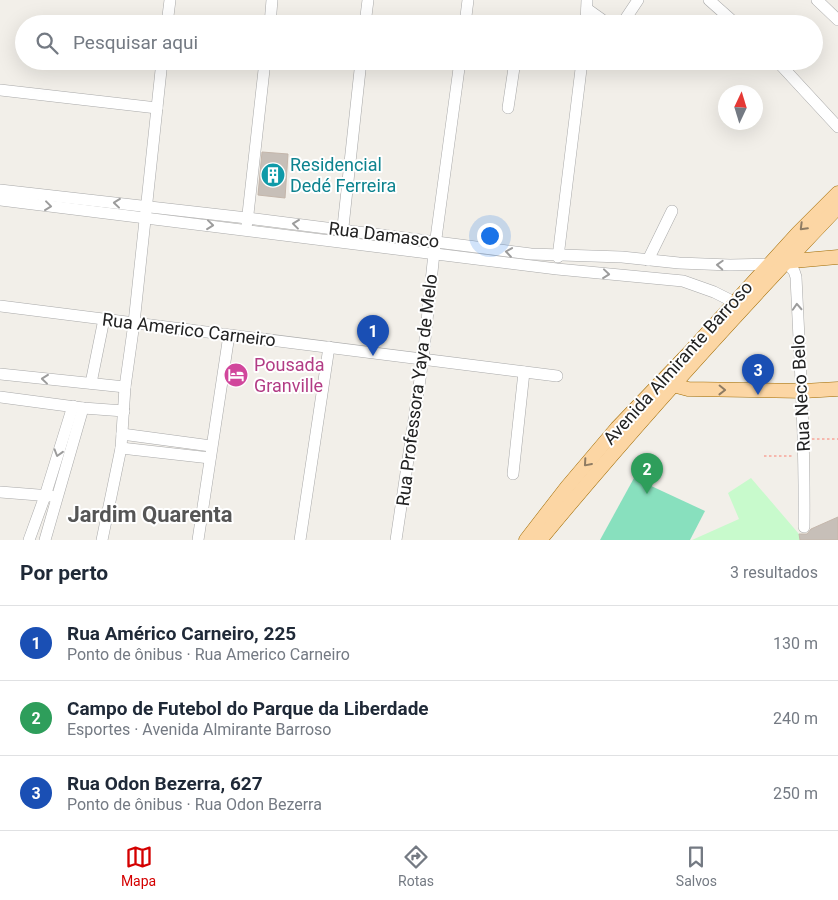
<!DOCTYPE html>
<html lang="pt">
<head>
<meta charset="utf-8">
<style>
  :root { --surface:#fff; --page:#f6f6f7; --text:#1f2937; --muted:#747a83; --line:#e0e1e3; --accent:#d40000 }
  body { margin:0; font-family:Roboto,sans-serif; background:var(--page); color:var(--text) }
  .compass { position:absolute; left:718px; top:85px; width:45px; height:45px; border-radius:50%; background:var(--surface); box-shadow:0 5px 20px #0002; rotate:4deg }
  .you { position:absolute; left:489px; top:235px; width:18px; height:18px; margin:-12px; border:4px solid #fff; border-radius:50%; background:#1a73e8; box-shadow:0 0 0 8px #1a73e833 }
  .badge { display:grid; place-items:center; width:32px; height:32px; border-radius:50%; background:var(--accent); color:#fff; font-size:16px; font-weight:700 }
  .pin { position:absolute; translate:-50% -41px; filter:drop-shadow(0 1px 2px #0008) }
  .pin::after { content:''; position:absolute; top:26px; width:18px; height:15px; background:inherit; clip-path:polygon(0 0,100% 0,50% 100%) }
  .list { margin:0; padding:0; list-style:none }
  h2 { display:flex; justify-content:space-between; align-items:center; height:65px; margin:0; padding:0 20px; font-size:21px }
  h2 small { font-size:16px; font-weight:400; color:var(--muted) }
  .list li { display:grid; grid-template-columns:32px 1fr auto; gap:15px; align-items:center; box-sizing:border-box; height:75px; padding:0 20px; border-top:1px solid var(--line) }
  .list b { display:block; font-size:19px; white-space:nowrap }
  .list p { margin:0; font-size:16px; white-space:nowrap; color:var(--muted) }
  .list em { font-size:16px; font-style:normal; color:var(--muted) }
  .icon { flex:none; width:28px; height:28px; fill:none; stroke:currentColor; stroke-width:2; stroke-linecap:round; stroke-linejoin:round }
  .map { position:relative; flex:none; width:838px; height:540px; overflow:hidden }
  .search { position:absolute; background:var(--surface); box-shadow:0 5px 20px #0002; left:15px; right:15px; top:15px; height:55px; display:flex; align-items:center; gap:12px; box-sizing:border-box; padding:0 18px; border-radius:28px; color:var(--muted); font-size:19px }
  .sheet { height:290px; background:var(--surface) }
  nav { display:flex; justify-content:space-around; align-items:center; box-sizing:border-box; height:70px; border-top:1px solid var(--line); background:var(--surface); font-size:14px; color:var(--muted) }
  nav a { display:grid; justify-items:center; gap:2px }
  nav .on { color:var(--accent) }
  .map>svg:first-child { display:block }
  .park { fill:#c8facc }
  .pitch { fill:#88e0be }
  .building { fill:#c7bfb8; stroke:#c4b6ab }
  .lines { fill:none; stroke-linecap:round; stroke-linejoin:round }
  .minor-casing { stroke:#a9a9a9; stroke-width:12 }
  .major-casing { stroke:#a06b00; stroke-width:15 }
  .path { stroke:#fa8072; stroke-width:1; stroke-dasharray:2.5 2.5; stroke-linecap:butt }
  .minor { stroke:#fff; stroke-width:11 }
  .major { stroke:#fcd6a4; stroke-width:14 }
  .oneway { stroke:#9c9c9c }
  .oneway2 { stroke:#8f7c63 }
  .labels { text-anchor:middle; stroke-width:4; stroke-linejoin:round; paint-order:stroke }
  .culture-label { font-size:18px; fill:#0d838f; stroke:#fff; text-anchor:start }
  .street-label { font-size:18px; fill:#222; stroke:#fff }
  .hotel-label { font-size:18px; fill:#b23c85; stroke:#fff; text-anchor:start }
  .district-label { font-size:22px; font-weight:bold; fill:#555; stroke:#fff }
</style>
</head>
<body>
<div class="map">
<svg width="838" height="540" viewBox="0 0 838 540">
  <rect width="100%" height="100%" fill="#f2efe9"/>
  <!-- park -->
  <polygon class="park" points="751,478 799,534 800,540 692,540 739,519 728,493"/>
  <!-- pitch -->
  <polygon class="pitch" points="634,478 705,511 690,540 600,540"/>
  <!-- building -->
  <g class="building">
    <polygon points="262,152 288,154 285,198 258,195"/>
    <polygon points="838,517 838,540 800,540 799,534 807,534 811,529"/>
  </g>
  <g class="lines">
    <defs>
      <g id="minor">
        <polyline points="709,0 736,24"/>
        <polyline points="817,0 838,20"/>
        <polyline points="587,9 608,24"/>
        <polyline points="167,24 170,0"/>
        <polyline points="270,24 272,0"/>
        <polyline points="365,24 368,0"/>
        <polyline points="465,24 468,0"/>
        <polyline points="586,24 587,0"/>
        <polyline points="622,24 638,0"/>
        <polyline points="777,61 838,127"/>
        <polyline points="0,90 157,108"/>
        <polyline points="508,108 515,61"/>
        <polyline points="0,190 247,218 531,254 622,257 679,263 730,265 769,264"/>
        <polyline points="0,200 557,269 683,281 714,292 734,302"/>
        <polyline points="247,223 265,61"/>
        <polyline points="342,236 361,61"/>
        <polyline points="558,257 582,61"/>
        <polyline points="648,260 672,211"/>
        <path d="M786 262 794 271 796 277C800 361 805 443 804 527"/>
        <polyline points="0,306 557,376"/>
        <polyline points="0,374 125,387"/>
        <polyline points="91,383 104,319"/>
        <polyline points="0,397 83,408 124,411"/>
        <polyline points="122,434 211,446"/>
        <polyline points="121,448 210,458"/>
        <polyline points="513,474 524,372"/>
        <polyline points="0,492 51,496"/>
        <polyline points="29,540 45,496 73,406"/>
        <polyline points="45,540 83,408"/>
        <polyline points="102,540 121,448 125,387 134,323 162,61"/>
        <polyline points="198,540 229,335"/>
        <polyline points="300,540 329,347"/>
        <polyline points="396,540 423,359 434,253 460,61"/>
      </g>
      <g id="major">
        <polyline points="782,262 838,257"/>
        <polyline points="673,385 688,389 803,391 838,389"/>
        <polyline points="526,540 567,487 617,428 689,353 798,233 838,193"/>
        <path d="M540 540C635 425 735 315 838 207"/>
      </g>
    </defs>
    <!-- minor casing -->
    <use href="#minor" class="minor-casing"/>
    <!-- major casing -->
    <use href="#major" class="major-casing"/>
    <!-- path -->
    <g class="path">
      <polyline points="812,439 838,439"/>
      <polyline points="764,456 794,456"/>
    </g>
    <!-- minor -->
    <use href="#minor" class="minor"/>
    <!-- major -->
    <use href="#major" class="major"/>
  </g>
  <!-- one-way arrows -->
  <defs><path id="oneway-chevron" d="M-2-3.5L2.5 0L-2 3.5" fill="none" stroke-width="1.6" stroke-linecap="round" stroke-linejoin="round" transform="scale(1.25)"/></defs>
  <g class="oneway">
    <use href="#oneway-chevron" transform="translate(117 203) rotate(-174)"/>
    <use href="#oneway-chevron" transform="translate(48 206) rotate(7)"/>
    <use href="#oneway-chevron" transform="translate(296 224) rotate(-173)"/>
    <use href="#oneway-chevron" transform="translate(210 225) rotate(6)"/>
    <use href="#oneway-chevron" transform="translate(509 252) rotate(-172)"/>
    <use href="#oneway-chevron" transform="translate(720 265) rotate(-177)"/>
    <use href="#oneway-chevron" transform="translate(606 274) rotate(6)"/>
    <use href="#oneway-chevron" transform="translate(797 307) rotate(-93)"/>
    <use href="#oneway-chevron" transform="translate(45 379) rotate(-174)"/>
    <use href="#oneway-chevron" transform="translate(58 453) rotate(107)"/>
  </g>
  <g class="oneway2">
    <use href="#oneway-chevron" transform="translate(803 227) rotate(135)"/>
    <use href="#oneway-chevron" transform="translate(722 390) rotate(1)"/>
    <use href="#oneway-chevron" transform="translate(587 463) rotate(131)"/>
  </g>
  <!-- icons -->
  <defs>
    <symbol id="building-disc" viewBox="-11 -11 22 22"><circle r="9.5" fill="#0f9aa8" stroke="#fff"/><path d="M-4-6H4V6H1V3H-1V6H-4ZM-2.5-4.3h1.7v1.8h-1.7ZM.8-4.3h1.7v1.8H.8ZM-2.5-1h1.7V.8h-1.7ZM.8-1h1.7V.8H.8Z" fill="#fff"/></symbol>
    <symbol id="hotel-disc" viewBox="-11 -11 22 22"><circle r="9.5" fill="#d1479c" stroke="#fff"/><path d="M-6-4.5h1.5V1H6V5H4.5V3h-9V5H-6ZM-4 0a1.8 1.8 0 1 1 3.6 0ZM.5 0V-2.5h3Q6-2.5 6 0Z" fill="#fff"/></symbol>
  </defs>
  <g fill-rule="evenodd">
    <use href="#building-disc" x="259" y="161" width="28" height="28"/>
    <use href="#hotel-disc" x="222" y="361" width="28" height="28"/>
  </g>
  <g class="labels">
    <!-- culture labels -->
    <g class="culture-label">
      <text x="290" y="171">Residencial<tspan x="290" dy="21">Dedé Ferreira</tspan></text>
    </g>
    <!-- street labels -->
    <g class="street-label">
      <text transform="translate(384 235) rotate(7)" y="6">Rua Damasco</text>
      <text transform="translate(189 330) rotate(7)" y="6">Rua Americo Carneiro</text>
      <text transform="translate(678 363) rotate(-48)" y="6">Avenida Almirante Barroso</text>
      <text transform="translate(417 390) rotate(-83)" y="6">Rua Professora Yaya de Melo</text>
      <text transform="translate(801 393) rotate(-93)" y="6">Rua Neco Belo</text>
    </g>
    <!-- hotel labels -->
    <g class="hotel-label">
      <text x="254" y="371">Pousada<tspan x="254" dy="21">Granville</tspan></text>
    </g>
    <!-- district labels -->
    <g class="district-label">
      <text x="150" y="522">Jardim Quarenta</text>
    </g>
  </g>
</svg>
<svg class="compass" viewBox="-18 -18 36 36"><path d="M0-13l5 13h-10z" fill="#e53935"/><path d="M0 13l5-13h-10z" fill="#747a83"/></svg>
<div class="you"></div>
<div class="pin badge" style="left:373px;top:356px;background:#1a4fb4">1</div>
<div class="pin badge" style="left:647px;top:494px;background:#2e9e5b">2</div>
<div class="pin badge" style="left:758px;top:395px;background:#1a4fb4">3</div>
<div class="search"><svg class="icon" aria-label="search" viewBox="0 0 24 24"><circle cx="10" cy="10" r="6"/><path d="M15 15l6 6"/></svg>Pesquisar aqui</div>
</div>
<section class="sheet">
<h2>Por perto<small>3 resultados</small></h2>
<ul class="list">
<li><span class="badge" style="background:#1a4fb4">1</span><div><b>Rua Américo Carneiro, 225</b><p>Ponto de ônibus · Rua Americo Carneiro</p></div><em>130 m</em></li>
<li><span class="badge" style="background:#2e9e5b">2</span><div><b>Campo de Futebol do Parque da Liberdade</b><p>Esportes · Avenida Almirante Barroso</p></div><em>240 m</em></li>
<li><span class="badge" style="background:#1a4fb4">3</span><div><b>Rua Odon Bezerra, 627</b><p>Ponto de ônibus · Rua Odon Bezerra</p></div><em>250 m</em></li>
</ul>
</section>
<nav>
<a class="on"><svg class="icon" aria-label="map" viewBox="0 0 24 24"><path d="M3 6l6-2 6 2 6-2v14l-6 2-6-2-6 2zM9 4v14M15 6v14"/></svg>Mapa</a>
<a><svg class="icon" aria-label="directions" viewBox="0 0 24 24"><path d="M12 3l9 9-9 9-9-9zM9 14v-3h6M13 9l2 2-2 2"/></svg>Rotas</a>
<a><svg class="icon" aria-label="saved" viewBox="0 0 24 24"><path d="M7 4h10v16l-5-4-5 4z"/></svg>Salvos</a>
</nav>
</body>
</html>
